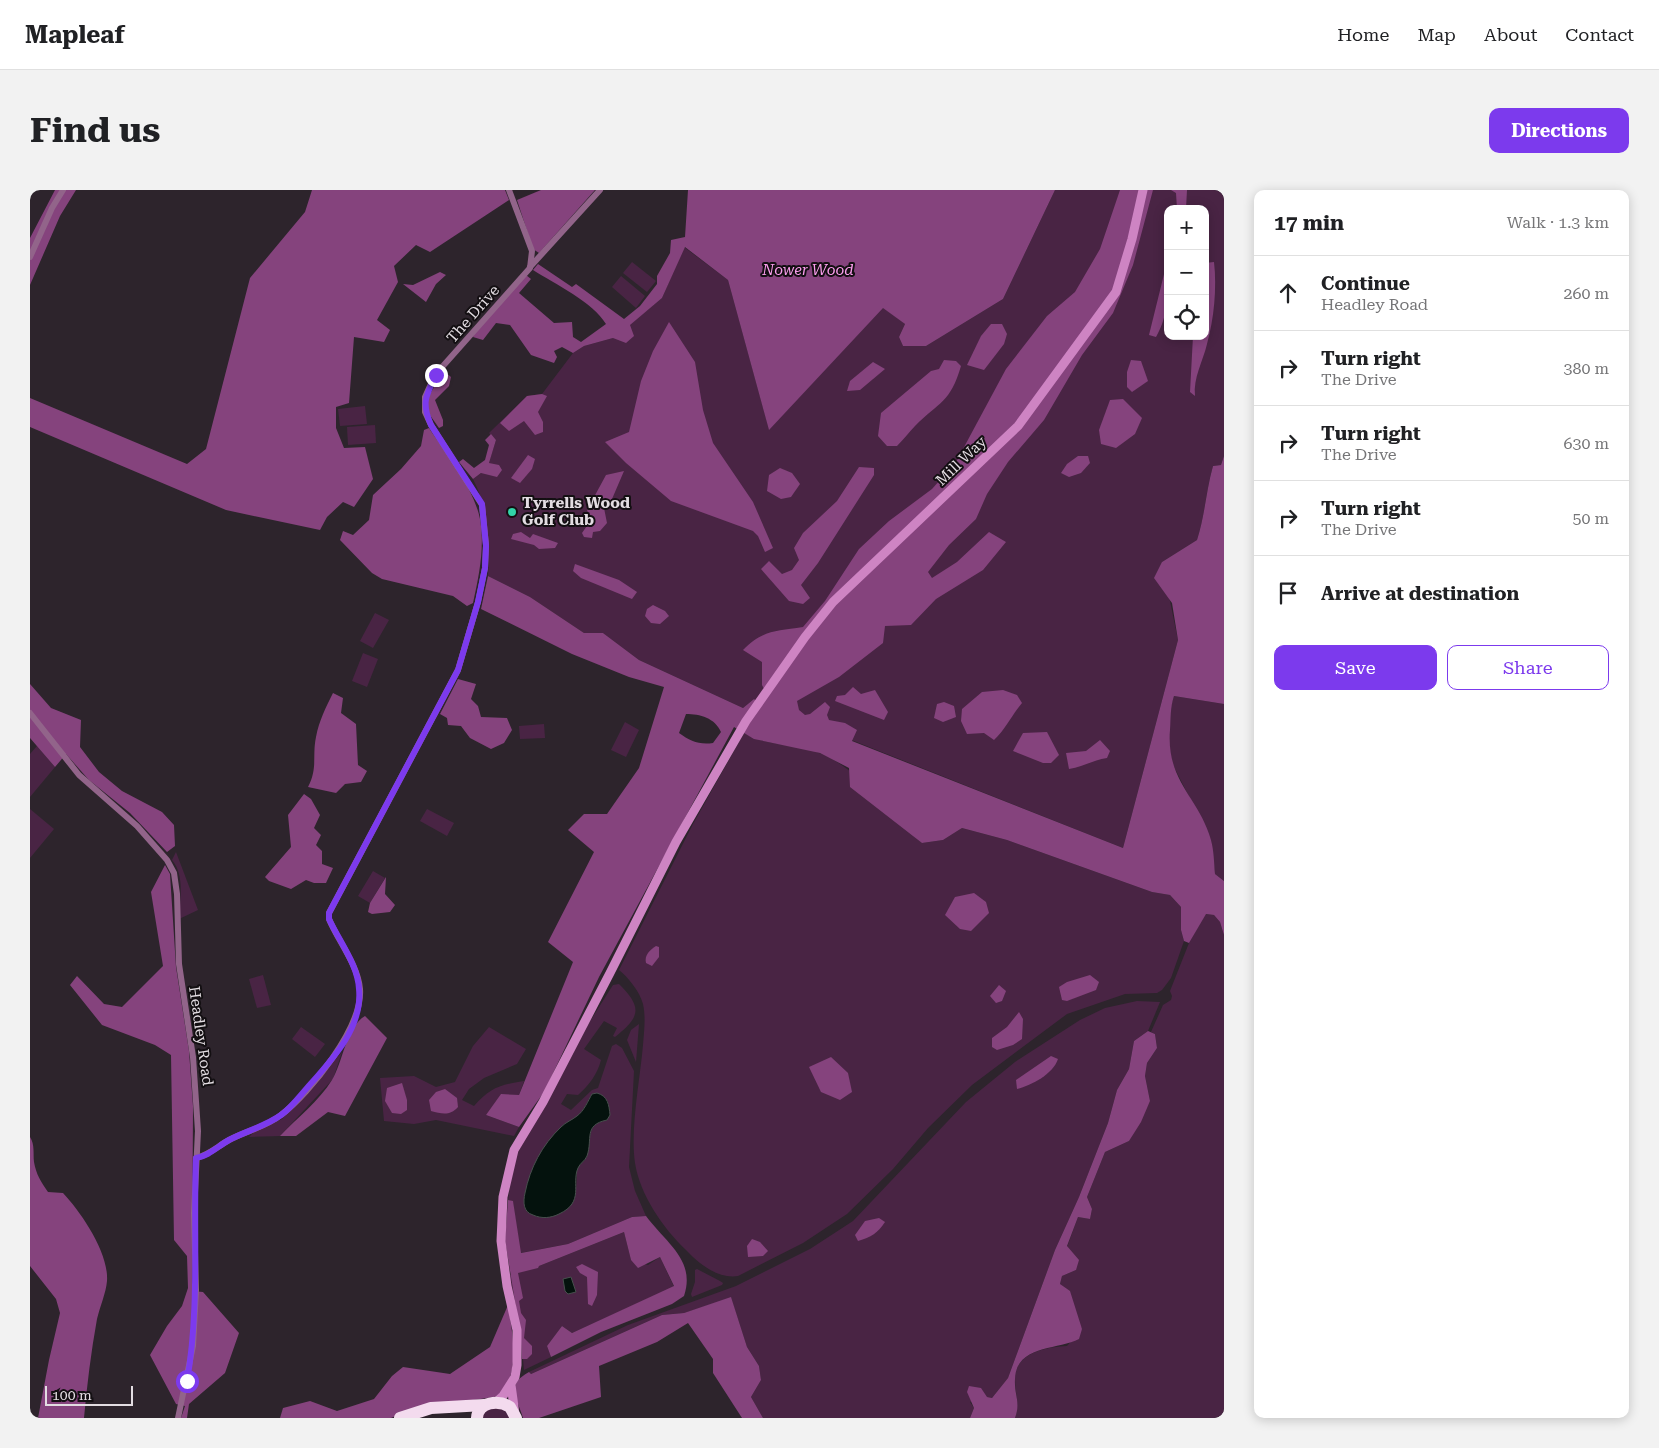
<!DOCTYPE html>
<html lang="en">
<head>
<meta charset="utf-8">
<style>
  :root { --surface:#fff; --page:#f2f2f2; --text:#202124; --muted:#757577; --line:#e0e0e0; --accent:#7c3aed }
  body { margin:0; font-family:"Roboto Serif",serif; background:var(--page); color:var(--text) }
  .controls { position:absolute; right:15px; top:15px; display:grid; overflow:hidden; border-radius:10px; box-shadow:0 2px 12px #0003 }
  .controls button { width:45px; height:45px; display:grid; place-items:center; padding:0; border:0; border-bottom:1px solid var(--line); background:var(--surface); color:var(--text); font:25px sans-serif }
  .scale { position:absolute; left:15px; bottom:12px; width:88px; box-sizing:border-box; padding-left:5px; border:2px solid #e3dde2; border-top:0; font-size:14px; line-height:18px; white-space:nowrap; color:#e3dde2; -webkit-text-stroke:4px #130f12; paint-order:stroke }
  .stop { position:absolute; width:15px; height:15px; margin:-11px; border:4px solid #7c3aed; border-radius:50%; background:#fff }
  .stop.end { background:#7c3aed; border-color:#fff; box-shadow:0 1px 5px #0008 }
  .list { margin:0; padding:0; list-style:none }
  h2 { display:flex; justify-content:space-between; align-items:center; height:65px; margin:0; padding:0 20px; font-size:21px }
  h2 small { font-size:16px; font-weight:400; color:var(--muted) }
  .list li { display:grid; grid-template-columns:32px 1fr auto; gap:15px; align-items:center; box-sizing:border-box; height:75px; padding:0 20px; border-top:1px solid var(--line) }
  .list b { display:block; font-size:19px; white-space:nowrap }
  .list p { margin:0; font-size:16px; white-space:nowrap; color:var(--muted) }
  .list em { font-size:16px; font-style:normal; color:var(--muted) }
  .actions { display:flex; gap:10px; padding:15px 20px }
  .actions a { flex:1; padding:11px 0; border:1px solid var(--accent); border-radius:10px; text-align:center; font-size:18px; color:var(--accent) }
  .actions .main { background:var(--accent); color:#fff }
  .icon { flex:none; width:28px; height:28px; fill:none; stroke:currentColor; stroke-width:2; stroke-linecap:round; stroke-linejoin:round }
  .map { position:relative; flex:none; width:1194px; height:1228px; overflow:hidden; border-radius:10px }
  header { display:flex; align-items:center; gap:30px; box-sizing:border-box; height:70px; padding:0 25px; background:var(--surface); border-bottom:1px solid var(--line) }
  header strong { font-size:24px }
  nav { display:flex; gap:28px; margin-inline-start:auto; font-size:18px }
  .intro { display:flex; align-items:center; justify-content:space-between; box-sizing:border-box; height:120px; padding:0 30px }
  h1 { margin:0; font-size:35px }
  .button { padding:12px 22px; border-radius:10px; background:var(--accent); color:#fff; font-size:18px; font-weight:700 }
  main { display:flex; gap:30px; padding:0 30px }
  aside { flex:1; background:var(--surface); border-radius:10px; box-shadow:0 2px 12px #0003 }
  .map>svg:first-child { display:block }
  .green { fill:#492444; fill-rule:evenodd }
  .forest { fill:#85437d; fill-rule:evenodd }
  .water { fill:#04120d; stroke:#474f4d }
  .lines { fill:none; stroke-linecap:round; stroke-linejoin:round }
  .street { stroke:#92648a; stroke-width:6 }
  .secondary { stroke:#ce84c3; stroke-width:9 }
  .highway { stroke:#f3dbee; stroke-width:12 }
  .route { stroke:#7c3aed; stroke-width:6 }
  .poi-dot { fill:#32d4a9; stroke:#130f12; stroke-width:2 }
  .labels { text-anchor:middle; stroke-width:4; stroke-linejoin:round; paint-order:stroke }
  .park-label { font-size:15px; font-style:italic; fill:#fc9eee; stroke:#130f12 }
  .street-label { font-size:15px; fill:#e3dde2; stroke:#130f12 }
  .poi-label { font-size:15px; font-weight:bold; fill:#e3dde2; stroke:#130f12; text-anchor:start }
</style>
</head>
<body>
<header>
<strong>Mapleaf</strong>
<nav><a>Home</a><a>Map</a><a>About</a><a>Contact</a></nav>
</header>
<div class="intro"><h1>Find us</h1><a class="button">Directions</a></div>
<main>
<div class="map">
<svg width="1194" height="1228" viewBox="0 0 1194 1228">
  <rect width="100%" height="100%" fill="#2d242c"/>
  <!-- green -->
  <g class="green">
    <path d="M1025 0H1194V266L1191 275 1183 276C1176 301 1175 325 1167 350L1132 372 1148 450 1093 658 731 514 724 509 713 518 609 470 573 443H554L500 407 458 386C460 353 458 318 443 289L457 279 466 250 459 243 497 206 512 204 543 163 554 156 583 148 632 108 654 57 698 90 739 239 853 117 875 134 869 147 873 156H896L973 109ZM1138 19H1175V146H1138Z"/>
    <polygon points="602,72 626,91 617,102 593,83"/>
    <polygon points="591,86 615,106 606,118 582,97"/>
    <polygon points="335,216 337,234 310,236 308,219"/>
    <polygon points="345,235 346,253 318,255 317,237"/>
    <polygon points="345,423 359,430 343,458 330,451"/>
    <polygon points="333,463 348,469 337,497 322,491"/>
    <polygon points="1144,506 1194,514 1194,691 1185,684 1181,650 1141,571 1139,553 1141,516"/>
    <polygon points="595,532 609,540 596,567 581,560"/>
    <polygon points="514,534 515,548 490,549 489,536"/>
    <path d="M714 543C738 557 767 553 792 564 833 582 858 624 892 653L913 650 932 638 977 650 1122 702 1140 705 1151 717V740L1154 751 1141 788 1132 800 1127 803 1095 804 1037 824 942 895 898 938 863 979 817 1024 773 1053 708 1086C688 1089 669 1074 656 1060 633 1038 610 1005 605 973 600 939 610 890 613 855 614 842 616 827 613 814 610 802 598 787 589 780L663 634Z"/>
    <polygon points="7,556 25,577 0,607 0,564"/>
    <polygon points="0,619 24,639 0,668"/>
    <polygon points="397,619 424,633 417,646 390,631"/>
    <path d="M146 662 168 720 149 729C150 710 155 685 142 670Z"/>
    <polygon points="343,681 355,688 340,713 328,706"/>
    <path d="M1175 724 1184 725 1190 732 1194 745V1228H985C990 1214 985 1204 985 1190 984 1163 1016 1157 1037 1156L1052 1139 1030 1094 1032 1086 1046 1080 1037 1057 1048 1027 1060 1029 1062 1019 1057 1007 1075 962 1099 951 1120 911 1115 886 1117 873 1127 858 1125 844 1121 842 1133 815 1141 810 1142 806 1140 801 1159 753Z"/>
    <polygon points="233,785 241,815 227,818 219,789"/>
    <path d="M589 794C613 818 610 827 585 847L583 846 587 838 574 831 554 859 571 870C567 885 559 895 548 905L537 904 531 914 541 920 562 900 568 898 582 856 586 854 592 858 604 881 599 977 605 1001 616 1026 602 1027 538 1054 490 1063 483 1012 478 1010 484 968 491 951 518 910 557 836 583 795ZM562 904 578 911 580 925 577 930C554 935 563 949 557 966 556 970 550 974 547 979 547 997 547 1011 531 1023L494 1015 496 998 511 962 529 939 551 923Z"/>
    <polygon points="1107,811 1130,812 1118,841 1104,851 1099,879 1087,900 1078,933 1049,1007 1025,1060 978,1188 962,1208 957,1207 940,1212 944,1218 940,1228 733,1228 721,1207 731,1190 729,1176 717,1157 701,1108 654,1123 632,1125 501,1184 499,1182 598,1135 706,1096 780,1059 823,1031 936,912 985,872 1050,830 1075,818"/>
    <polygon points="609,834 606,872 597,850 601,840"/>
    <polygon points="271,837 295,854 285,867 262,849"/>
    <path d="M459 837 496 859 487 874 454 888 439 899 432 910 444 916C460 898 469 895 494 891L489 905 456 925 489 937 484 946 406 930 384 934 354 931 350 888 384 886 406 897 425 892 443 856Z"/>
    <polygon points="312,862 303,889 250,946 219,947 224,942 252,929"/>
    <polygon points="594,1042 601,1070 618,1075 630,1067 644,1097 542,1143 532,1136 517,1156 521,1167 494,1180 491,1148 479,1085 509,1076"/>
    <polygon points="667,1079 690,1091 693,1093 692,1095 662,1107 661,1104 665,1092 665,1080"/>
    <polygon points="459,1217 475,1220 481,1228 452,1228 454,1220"/>
  </g>
  <!-- forest -->
  <g class="forest">
    <polygon points="25,0 46,0 30,26 0,95 0,48"/>
    <polygon points="282,0 475,0 479,10 400,62 386,55 364,76 368,92 347,130 360,140 354,152 324,147 319,213 306,217 306,238 314,258 335,257 343,289 324,317 313,312 297,327 290,340 196,320 0,237 0,208 157,274 176,259 220,88 275,22"/>
    <polygon points="511,0 565,0 509,63 503,59 487,10"/>
    <path d="M658 0H1025L973 109 896 156H873L869 147 875 134 853 118 739 240 698 90 655 57 632 108 600 135 604 146 596 153 583 148 554 156 543 163 532 157 524 161 527 167 524 173 501 165 480 135 466 133 453 150 443 147 444 144 496 85 501 89 489 103 524 133 542 132 543 147 551 152 576 134C563 112 525 94 503 80L508 74 542 97 546 94 594 129 610 116 627 94V86L640 63 641 50 655 47Z"/>
    <path d="M1090 0H1123L1103 75 1083 123 1052 165 1014 230 978 272 957 304 946 329 919 355 898 382 902 388 927 372 959 342 976 352 953 380 906 409 881 435 855 436 853 453 809 487 767 511 769 520 775 525 780 524 795 512 800 517 797 525 799 530 815 533 827 540 822 551 1093 658 1148 450 1142 413 1124 388 1132 372 1167 350C1175 325 1176 301 1183 276L1191 275 1194 266V514L1144 506C1140 518 1141 528 1140 540 1136 592 1169 607 1181 650 1184 661 1184 673 1185 684L1194 691V745L1190 732 1184 725 1176 724 1159 753 1154 751 1151 740V717L1140 705 1122 702 977 650 932 638 913 650 892 653 820 597 819 578 790 563 724 549 704 537 569 787 514 902 489 937 456 925 471 904 489 905 543 772 518 752 564 662 538 640 554 624H577L609 578 634 497 599 487 542 464 451 419 458 386 500 407 554 443H573L609 470 713 518 724 509 731 514 737 505 732 495V472L713 460C733 440 746 441 773 437L795 411 829 359 859 331 902 299 926 272 976 179 1017 126 1045 102 1070 59ZM656 524C670 524 685 528 691 542L683 553C669 555 660 551 649 543Z"/>
    <polygon points="1141,0 1157,0 1156,19 1147,19 1146,3"/>
    <path d="M1138 68C1138 95 1140 124 1126 147L1119 145Z"/>
    <path d="M1184 72C1187 98 1184 129 1177 154 1173 171 1163 188 1165 206L1160 202 1163 146H1175V73Z"/>
    <polygon points="410,82 416,85 406,94 396,112 373,94 383,95"/>
    <polygon points="639,132 665,172 673,220 683,253 723,312 743,358 735,362 728,346 723,341 641,311 596,273 575,252 599,242 611,191 623,161"/>
    <polygon points="961,134 972,134 977,144 974,154 954,180 937,175 951,146"/>
    <path d="M914 170 926 171 931 176C920 213 910 211 885 236 879 242 874 249 867 256H857L848 246 851 223 901 181 909 179Z"/>
    <polygon points="1101,170 1111,171 1118,191 1102,202 1097,197 1097,182"/>
    <polygon points="843,172 855,179 830,200 817,201 820,191"/>
    <polygon points="414,181 421,187 419,196 405,210 413,230 413,236 409,238 397,221 398,207"/>
    <polygon points="512,204 517,206 508,222 513,232 513,242 505,245 494,231 479,241 470,233 497,206"/>
    <polygon points="1093,209 1112,228 1105,244 1086,258 1071,254 1069,240 1080,210"/>
    <path d="M399 238C416 264 444 298 450 329 455 357 449 386 443 413L437 416 423 406 352 389 342 383 310 350 313 341 323 345 339 330 343 305 371 279 391 256 394 240Z"/>
    <polygon points="461,244 466,250 459,273 469,275 472,280 467,287 451,283 443,289 429,272 433,269 444,278 455,270 459,255 455,250"/>
    <polygon points="498,265 505,269 502,279 490,293 481,288"/>
    <polygon points="1048,266 1058,266 1060,273 1051,283 1039,287 1031,283 1037,274"/>
    <polygon points="829,277 844,278 844,285 788,373 771,395 780,408 773,414 759,411 731,379 739,371 752,384 762,380 769,370 764,358 773,343 807,311"/>
    <polygon points="750,278 762,283 770,294 761,307 751,309 737,301 739,285"/>
    <polygon points="594,281 582,309 574,318 577,333 570,341 563,342 562,348 554,347 552,343 561,330 557,320 576,285"/>
    <polygon points="491,342 500,348 503,344 528,353 525,358 509,359 504,355 481,349 483,344"/>
    <polygon points="545,374 589,390 607,402 602,409 551,388 543,381"/>
    <polygon points="623,415 635,421 639,426 630,434 621,433 615,426 617,419"/>
    <polygon points="428,489 446,494 441,509 448,516 451,527 477,528 482,540 474,553 461,559 440,548 431,536 418,535 417,528 410,524"/>
    <polygon points="0,494 21,518 51,530 50,557 69,582 92,601 132,622 144,635 145,656 137,662 100,623 59,590 36,564 25,577 0,548"/>
    <polygon points="823,497 831,504 845,500 858,522 854,530 805,511 807,506 815,505"/>
    <path d="M973 500 987 505 992 513C981 526 976 539 964 550L954 543 937 544 931 531 932 519 952 502Z"/>
    <path d="M303 503 313 508 311 523 326 534 328 575 337 581 331 592 315 594 306 603 278 597C288 578 282 566 286 547 289 531 296 517 303 503Z"/>
    <polygon points="914,512 924,516 926,527 913,532 904,528 907,514"/>
    <polygon points="1017,542 1029,565 1021,573 1013,573 983,561 993,543"/>
    <path d="M1070 550 1080 561 1077 568C1063 570 1053 577 1039 579L1036 563 1056 561Z"/>
    <polygon points="274,604 281,609 290,625 284,638 291,645 286,655 292,661 292,674 303,678 296,693 284,693 276,690 261,699 239,691 235,687 261,657 258,625"/>
    <polygon points="135,675 140,684 146,777 159,861 163,916 162,1101 173,1102 209,1143 195,1183 159,1214 157,1228 151,1228 155,1216 146,1214 120,1165 137,1136 152,1116 158,1098 157,1066 144,1050 141,865 125,855 72,835 40,795 47,786 74,814 92,817 133,776 121,702"/>
    <polygon points="356,687 355,704 365,715 360,722 342,724 338,722 340,713"/>
    <polygon points="944,703 956,712 959,723 941,741 930,739 915,725 925,707"/>
    <path d="M626 756 629 757V767L622 776 616 773C614 765 620 760 626 756Z"/>
    <polygon points="1060,785 1069,792 1066,800 1037,811 1032,810 1029,797 1037,792"/>
    <polygon points="969,795 976,801 972,811 966,813 960,806"/>
    <polygon points="989,822 993,829 992,849 983,855 967,860 962,857 962,848 977,837"/>
    <path d="M335 826 357 848 315 926 298 922 266 946H250C267 928 289 911 302 890 313 872 316 837 335 826Z"/>
    <path d="M1118 841 1125 844 1127 858 1117 873 1115 886 1120 911 1111 932 1099 951 1075 962 1057 1007 1062 1019 1060 1029 1048 1027 1037 1056 1049 1070 1046 1080 1032 1086 1030 1094 1040 1101 1052 1139 1049 1149C1028 1160 986 1155 985 1189 984 1205 991 1212 985 1228H940L944 1218 937 1202 939 1196 951 1198 957 1207 962 1208 978 1188 1025 1060 1049 1007 1078 933 1087 900 1099 879 1104 851Z"/>
    <path d="M1021 866 1028 869C1023 884 1002 895 987 899L986 890Z"/>
    <polygon points="801,867 818,883 822,902 810,910 791,902 779,877"/>
    <polygon points="372,893 377,910 377,920 371,924 362,923 355,911 357,898"/>
    <path d="M415 899 427 908 428 917C420 926 412 924 401 921L399 910 406 902Z"/>
    <path d="M0 947C5 955 3 963 4 972 6 984 11 992 18 1002L33 1003C51 1022 79 1063 77 1091 76 1103 70 1116 67 1129 61 1162 57 1195 54 1228H8L19 1170 30 1123 26 1109 0 1076Z"/>
    <path d="M478 1010 483 1011 491 1063 538 1054 602 1027 616 1026C636 1053 666 1070 654 1106L642 1114 571 1142 521 1167 517 1156 532 1136 542 1143 644 1096 630 1067 608 1078 601 1070 594 1042 509 1076 508 1078 488 1083 493 1108 489 1111 491 1123 496 1130 494 1148 502 1156V1164L497 1169H492L491 1148 475 1050Z"/>
    <path d="M849 1028 855 1032C848 1043 841 1047 828 1051L825 1045 835 1031Z"/>
    <polygon points="722,1049 730,1052 738,1061 733,1066 718,1067 717,1056"/>
    <polygon points="552,1074 568,1082 567,1105 562,1116 558,1114 557,1087 550,1083 546,1077"/>
    <path d="M701 1107 717 1157 729 1176 731 1190 721 1207 733 1228H712L683 1183V1169L658 1133 627 1152 569 1176 571 1207 509 1228H493C487 1207 475 1195 499 1182L501 1184 632 1125 654 1123Z"/>
    <path d="M478 1115C482 1140 493 1193 464 1207L382 1219 361 1228H250L253 1218 280 1211 307 1221 344 1209 362 1186 373 1177 420 1184 460 1157Z"/>
  </g>
  <!-- water -->
  <g class="water">
    <path d="M567 903C578 906 579 915 580 925L577 930C553 935 563 949 557 966 555 971 550 973 548 978 541 994 555 1012 529 1024 521 1028 512 1029 503 1025 493 1022 493 1012 495 1003 500 978 512 955 531 937 536 932 542 930 547 926 554 921 558 911 562 904Z"/>
    <polygon points="541,1087 546,1102 538,1104 535,1101 533,1089"/>
  </g>
  <g class="lines">
    <!-- street -->
    <g class="street">
      <polyline points="0,67 22,18 33,0"/>
      <polyline points="500,77 570,0"/>
      <polyline points="0,523 49,585 107,636 137,670 144,683 147,704 149,774 163,867 168,941 164,1023 166,1100 163,1156 148,1228"/>
      <path d="M166 968C179 965 188 956 199 950 216 941 236 937 251 925 280 903 333 837 330 799 328 775 308 751 299 729V723L428 480 448 412 455 378 456 355 452 315 401 235 395 222V207L405 185 500 78 502 61 479 0"/>
    </g>
    <!-- secondary -->
    <g class="secondary">
      <polyline points="481,1195 485,1224"/>
      <polyline points="466,1212 473,1206 485,1187 487,1175 487,1140 477,1096 471,1051 473,1007 484,960 513,912 580,783 646,652 716,531 775,447 803,412 988,236 1086,102 1102,49 1113,0"/>
    </g>
    <!-- highway -->
    <g class="highway">
      <polyline points="370,1228 401,1218 454,1215"/>
      <path d="M447 1228C448 1211 469 1210 480 1217L486 1228"/>
    </g>
  </g>
  <g class="lines">
    <!-- route -->
    <path class="route" d="M157 1191C170 1117 163 1042 166 968 179 966 188 956 199 950 216 941 236 936 251 925 261 918 269 907 277 898 301 871 333 838 329 799 328 775 309 751 299 729V723L428 480 448 412 455 378 456 356 452 314 401 235C391 213 396 205 406 185"/>
  </g>
  <!-- markers -->
  <circle class="poi-dot" cx="482" cy="322" r="5"/>
  <g class="labels">
    <!-- park labels -->
    <g class="park-label">
      <text x="778" y="85">Nower Wood</text>
    </g>
    <!-- street labels -->
    <g class="street-label">
      <text transform="translate(443 124) rotate(-49)" y="5">The Drive</text>
      <text transform="translate(931 271) rotate(-44)" y="5">Mill Way</text>
      <text transform="translate(171 846) rotate(82)" y="5">Headley Road</text>
    </g>
    <!-- poi labels -->
    <g class="poi-label">
      <text x="492" y="318">Tyrrells Wood<tspan x="492" dy="17">Golf Club</tspan></text>
    </g>
  </g>
</svg>
<div class="controls">
<button>+</button>
<button>−</button>
<button><svg class="icon" aria-label="locate" viewBox="0 0 24 24"><circle cx="12" cy="12" r="6"/><path d="M12 2v4M12 18v4M2 12h4M18 12h4"/></svg></button>
</div>
<div class="scale">100 m</div>
<div class="stop" style="left:157px;top:1191px"></div>
<div class="stop end" style="left:406px;top:185px"></div>
</div>
<aside>
<h2>17 min<small>Walk · 1.3 km</small></h2>
<ul class="list">
<li><svg class="icon" aria-label="ahead" viewBox="0 0 24 24"><path d="M12 20V5M6 11l6-6 6 6"/></svg><div><b>Continue</b><p>Headley Road</p></div><em>260 m</em></li>
<li><svg class="icon" aria-label="right" viewBox="0 0 24 24"><path d="M7 20v-9h11M14 6l5 5-5 5"/></svg><div><b>Turn right</b><p>The Drive</p></div><em>380 m</em></li>
<li><svg class="icon" aria-label="right" viewBox="0 0 24 24"><path d="M7 20v-9h11M14 6l5 5-5 5"/></svg><div><b>Turn right</b><p>The Drive</p></div><em>630 m</em></li>
<li><svg class="icon" aria-label="right" viewBox="0 0 24 24"><path d="M7 20v-9h11M14 6l5 5-5 5"/></svg><div><b>Turn right</b><p>The Drive</p></div><em>50 m</em></li>
<li><svg class="icon" aria-label="arrive" viewBox="0 0 24 24"><path d="M6 21V4h12l-3 4 3 4H6"/></svg><div><b>Arrive at destination</b></div></li>
</ul>
<div class="actions"><a class="main">Save</a><a>Share</a></div>
</aside>
</main>
</body>
</html>
